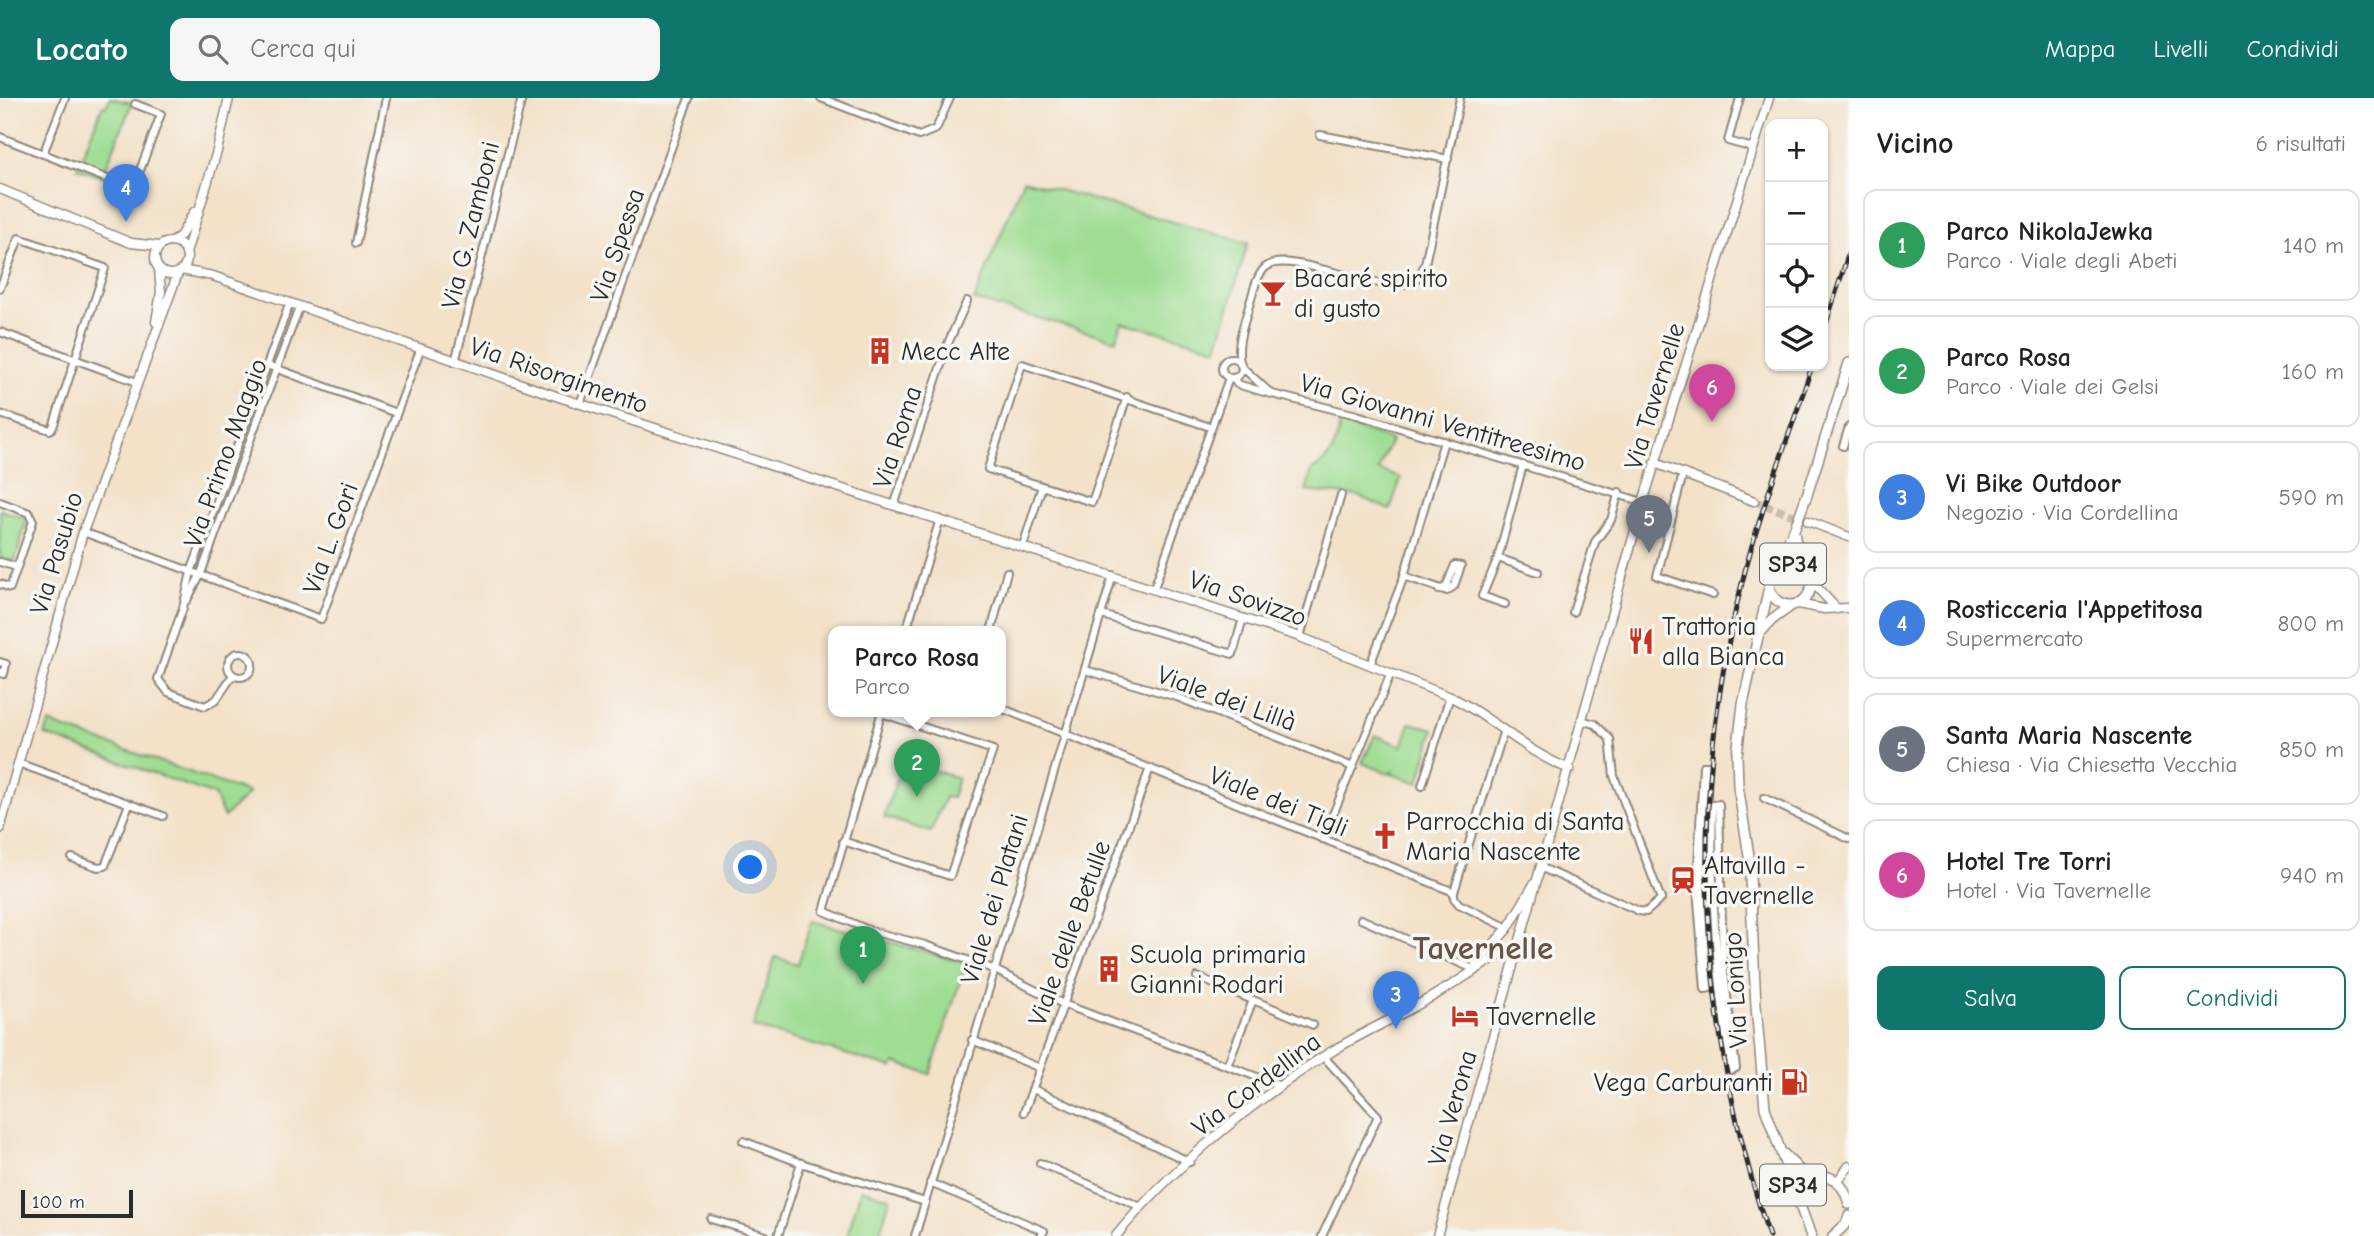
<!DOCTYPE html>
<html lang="it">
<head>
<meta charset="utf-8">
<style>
  :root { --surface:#fff; --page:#f6f6f6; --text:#202124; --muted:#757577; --line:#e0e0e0; --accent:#0f766e }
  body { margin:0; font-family:"Comic Neue",sans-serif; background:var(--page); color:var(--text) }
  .controls { position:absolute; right:21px; top:21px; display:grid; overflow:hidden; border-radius:14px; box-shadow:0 2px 5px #0004 }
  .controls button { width:63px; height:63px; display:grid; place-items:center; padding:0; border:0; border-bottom:2px solid var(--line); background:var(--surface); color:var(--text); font:35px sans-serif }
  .scale { position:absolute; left:21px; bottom:18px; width:112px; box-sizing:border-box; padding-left:7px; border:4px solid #2b2b2b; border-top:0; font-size:19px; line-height:24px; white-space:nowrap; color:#2b2b2b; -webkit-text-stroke:5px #f6f6f2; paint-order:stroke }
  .you { position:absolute; left:751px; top:770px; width:24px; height:24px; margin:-18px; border:5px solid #fff; border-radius:50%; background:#1a73e8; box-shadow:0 0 0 10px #1a73e833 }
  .badge { display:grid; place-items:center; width:46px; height:46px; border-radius:50%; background:var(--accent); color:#fff; font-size:23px; font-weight:700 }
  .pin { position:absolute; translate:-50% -58px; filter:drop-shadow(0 2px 4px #0008) }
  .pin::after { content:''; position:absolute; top:37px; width:24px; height:21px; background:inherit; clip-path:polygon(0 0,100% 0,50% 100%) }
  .popup { position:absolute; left:828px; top:528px; width:178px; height:91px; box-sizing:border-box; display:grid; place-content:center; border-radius:14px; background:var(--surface); filter:drop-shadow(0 2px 5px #0005); font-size:23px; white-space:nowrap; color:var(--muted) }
  .popup b { font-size:26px; color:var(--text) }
  .popup::after { content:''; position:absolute; left:50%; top:100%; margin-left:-14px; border:14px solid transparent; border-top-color:var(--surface) }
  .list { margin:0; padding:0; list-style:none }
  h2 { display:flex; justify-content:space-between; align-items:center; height:91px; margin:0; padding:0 28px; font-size:30px }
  h2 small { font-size:23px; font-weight:400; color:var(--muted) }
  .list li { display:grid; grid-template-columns:46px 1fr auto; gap:21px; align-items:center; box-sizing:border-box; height:112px; margin:0 14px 14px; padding:0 14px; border:2px solid var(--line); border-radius:14px }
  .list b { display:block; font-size:26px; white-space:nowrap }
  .list p { margin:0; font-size:23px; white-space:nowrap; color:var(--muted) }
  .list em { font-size:23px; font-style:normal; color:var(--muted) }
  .actions { display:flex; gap:14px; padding:21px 28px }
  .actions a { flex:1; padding:16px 0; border:2px solid var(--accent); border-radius:14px; text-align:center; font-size:24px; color:var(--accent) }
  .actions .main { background:var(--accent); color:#fff }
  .icon { flex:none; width:38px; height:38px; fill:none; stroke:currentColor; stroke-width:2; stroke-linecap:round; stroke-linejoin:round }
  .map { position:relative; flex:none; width:1849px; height:1138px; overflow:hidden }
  header { display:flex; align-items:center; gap:42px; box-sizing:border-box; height:98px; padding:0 35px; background:var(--accent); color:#fff }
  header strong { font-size:33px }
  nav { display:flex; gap:38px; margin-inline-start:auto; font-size:24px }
  .search { width:490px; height:63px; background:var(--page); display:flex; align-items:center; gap:18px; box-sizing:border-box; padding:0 24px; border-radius:14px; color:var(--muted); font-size:26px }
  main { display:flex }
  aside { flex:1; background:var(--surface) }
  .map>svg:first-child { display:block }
  .green { fill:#9edd92; stroke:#64845e; stroke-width:2 }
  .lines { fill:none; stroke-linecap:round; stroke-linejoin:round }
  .secondary-tunnel { stroke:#cbbda9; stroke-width:8; stroke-dasharray:8 4; stroke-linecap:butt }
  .street-casing { stroke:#8f867a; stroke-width:10 }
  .secondary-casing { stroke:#8f867a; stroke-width:11 }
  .primary-casing { stroke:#8f867a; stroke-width:12 }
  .street { stroke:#fff; stroke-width:6 }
  .secondary { stroke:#fff; stroke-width:8 }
  .primary { stroke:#fff; stroke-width:9 }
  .rail-casing { stroke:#2b2b2b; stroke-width:5 }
  .rail { stroke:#f6f6f2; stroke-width:2.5; stroke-dasharray:8; stroke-linecap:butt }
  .primary-bridge-casing { stroke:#8f867a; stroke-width:12; stroke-linecap:butt }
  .primary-bridge { stroke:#fff; stroke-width:9 }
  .labels { text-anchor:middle; stroke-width:7; stroke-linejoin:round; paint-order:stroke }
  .shield { fill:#f6f6f2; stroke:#686867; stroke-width:2 }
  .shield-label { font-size:24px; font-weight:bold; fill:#2b2b2b }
  .street-label { font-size:26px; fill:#2b2b2b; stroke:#f6f6f2 }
  .poi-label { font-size:26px; fill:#2b2b2b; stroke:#f6f6f2; text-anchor:start }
  .district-label { font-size:33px; font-weight:bold; fill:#665246; stroke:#f6f6f2 }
</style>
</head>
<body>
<header>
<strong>Locato</strong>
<div class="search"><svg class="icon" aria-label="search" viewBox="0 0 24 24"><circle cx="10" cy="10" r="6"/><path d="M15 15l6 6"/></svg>Cerca qui</div>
<nav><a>Mappa</a><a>Livelli</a><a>Condividi</a></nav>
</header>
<main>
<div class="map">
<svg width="1849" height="1138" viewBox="0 0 1849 1138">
  <rect width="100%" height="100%" fill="#f6f6f2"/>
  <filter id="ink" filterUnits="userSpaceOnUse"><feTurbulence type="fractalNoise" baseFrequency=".0143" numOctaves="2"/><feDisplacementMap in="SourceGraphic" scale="14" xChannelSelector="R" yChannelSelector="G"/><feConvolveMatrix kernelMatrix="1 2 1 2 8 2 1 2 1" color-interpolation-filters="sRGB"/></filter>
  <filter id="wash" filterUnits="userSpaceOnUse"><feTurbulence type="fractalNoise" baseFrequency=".00686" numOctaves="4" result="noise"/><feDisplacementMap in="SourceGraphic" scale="28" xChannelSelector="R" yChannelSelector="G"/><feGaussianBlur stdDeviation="1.57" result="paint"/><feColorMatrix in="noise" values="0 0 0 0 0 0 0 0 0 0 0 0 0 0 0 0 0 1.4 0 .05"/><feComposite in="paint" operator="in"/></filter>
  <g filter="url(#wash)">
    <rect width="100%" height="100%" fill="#f3e1c8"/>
    <!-- green -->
    <g class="green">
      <polygon points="110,0 132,5 102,79 77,70 103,7 106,9"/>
      <polygon points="1023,82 1248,145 1217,250 1122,224 1116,242 974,202"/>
      <path d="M1340 325 1391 342 1378 372 1401 380 1390 412 1358 398 1306 393 1312 372C1332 361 1336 348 1340 325Z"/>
      <polygon points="0,412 27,421 15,463 0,460"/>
      <polygon points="49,625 249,695 224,719 214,697 45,637"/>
      <polygon points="1410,625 1434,631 1419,685 1392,676 1393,672 1391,676 1362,665 1375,637 1402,648"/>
      <polygon points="903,663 958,680 952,700 945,699 931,734 884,719"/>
      <polygon points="812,823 966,865 930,976 895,965 893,970 753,929 775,859 798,866"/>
      <polygon points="861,1091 890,1100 879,1138 847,1138"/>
    </g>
  </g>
  <g filter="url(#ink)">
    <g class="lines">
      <!-- secondary-tunnel -->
      <polyline class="secondary-tunnel" points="1754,403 1808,423"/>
      <defs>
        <g id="street">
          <polyline points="821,0 919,38 936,31 950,0"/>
          <polyline points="1740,0 1728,43 1753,50"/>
          <polyline points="1320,37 1448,61"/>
          <polyline points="0,39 133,91 161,16 135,6"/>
          <polyline points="43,56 65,0"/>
          <polyline points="356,145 386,0"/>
          <polyline points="0,190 19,140 105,170 53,329 50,332 0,316"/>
          <polyline points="0,234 137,284"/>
          <circle cx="1232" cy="270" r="10"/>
          <polyline points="455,264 522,0"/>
          <path d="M1240 265C1236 245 1244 227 1249 208 1253 196 1256 177 1266 169 1289 150 1385 199 1412 184 1419 180 1422 173 1425 166L1460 0"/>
          <polyline points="267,267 396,315"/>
          <polyline points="1241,268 1269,294"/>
          <polyline points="1233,280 1237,286 1264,294 1357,317 1643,404"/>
          <polyline points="1127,299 1092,404 988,371 1022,266 1210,329"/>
          <polyline points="580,306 689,0"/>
          <polyline points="1843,348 1849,329"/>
          <polyline points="1683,376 1657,478 1713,497"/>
          <polyline points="0,404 29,415 33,423 10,490 0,486"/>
          <polyline points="894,408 949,243 967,203"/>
          <polyline points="83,434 321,521 420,252"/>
          <polyline points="1023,448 1042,388"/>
          <polyline points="1498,460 1538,474"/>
          <polyline points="0,464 17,469"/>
          <polyline points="1404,478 1447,493 1454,488 1461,468 1455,467 1446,489 1439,492"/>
          <polyline points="1154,490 1229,280"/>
          <polyline points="187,502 200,478 299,210"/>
          <polyline points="1505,506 1482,498 1498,460 1523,367"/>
          <polyline points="1573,514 1595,444 1611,422 1619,394"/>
          <polyline points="1102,517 1233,556 1243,520"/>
          <polyline points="906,533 940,421"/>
          <polyline points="991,533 1007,474"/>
          <polyline points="1300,539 1341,397"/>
          <circle cx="240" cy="567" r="12"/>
          <polyline points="0,564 6,566 4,576 0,574"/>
          <polyline points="1370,567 1403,481 1444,343"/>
          <polyline points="1085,572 1177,599 1353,669"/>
          <polyline points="233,577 216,602 205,608 168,594 158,581 183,510 191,474 289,207"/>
          <polyline points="1001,610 1454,794 1454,800 1459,806 1508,830"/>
          <polyline points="882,613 824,813 871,833 925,847 993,871 1063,906 1281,988"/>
          <polyline points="18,665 163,718"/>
          <polygon points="1703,668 1708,668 1703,788 1710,890 1705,891 1697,790"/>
          <polyline points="1422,688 1450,598"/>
          <polyline points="1764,700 1849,741"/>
          <path d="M1719 706 1723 866 1736 970 1731 972C1717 883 1710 797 1713 707Z"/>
          <polyline points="1323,741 1391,575"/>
          <polyline points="843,743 950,778 993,652 881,615"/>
          <polyline points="72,760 98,769 105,768 129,706"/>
          <polyline points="1542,770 1639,813 1646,814 1661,801 1614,678 1610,641 1595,626 1584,623"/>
          <polyline points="1454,794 1504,632"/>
          <polyline points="1361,821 1471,870"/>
          <polyline points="1197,879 1253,902"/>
          <polyline points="972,942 1040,970"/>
          <polyline points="1227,968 1253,902 1313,927"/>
          <polyline points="1033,991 1190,1064"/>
          <polyline points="1024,1014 1150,670"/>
          <polyline points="743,1043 801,1065 925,1104"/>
          <polyline points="1040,1065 1141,1109"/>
          <polyline points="930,1085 1044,1133 1041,1138"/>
          <polyline points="711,1121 766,1138"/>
          <polyline points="778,1138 801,1065"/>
          <polyline points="915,1138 1113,477"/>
          <polyline points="1322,1138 1378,1018 1324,959"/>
        </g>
        <g id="secondary">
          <polyline points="0,91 131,145 159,148"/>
          <circle cx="171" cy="160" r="16"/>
          <polyline points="173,144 181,137 194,114"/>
          <polyline points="186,155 217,53 229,0"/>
          <path d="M181 172 213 178 559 299 1300 539 1453 600C1495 621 1526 655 1570 671"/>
          <polyline points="156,224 161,194 159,172"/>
          <polyline points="1655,365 1754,403"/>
          <polyline points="1808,423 1849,439"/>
          <polyline points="1811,483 1837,511"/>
          <polyline points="1798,506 1824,511 1849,510"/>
          <polyline points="0,731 83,434 178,175"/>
          <polyline points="1476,866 1508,830 1534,786"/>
          <polyline points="1837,1084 1849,1068"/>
          <path d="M1116 1138C1171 1070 1263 994 1339 949 1368 932 1399 918 1428 901 1454 887 1479 869 1505 853L1518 852"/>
          <polyline points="1437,1138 1643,404 1769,0"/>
        </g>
        <g id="primary">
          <polyline points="1807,397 1849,265"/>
          <polyline points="1794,434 1800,467"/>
          <circle cx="1790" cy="486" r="21"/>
          <polyline points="1774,471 1794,432"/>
          <polyline points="1769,489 1743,606 1737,657 1738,688 1749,758 1756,908 1765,1010 1811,1138"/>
          <polyline points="1760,535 1772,522 1791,508"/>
          <polyline points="1784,1056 1807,1080"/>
          <path d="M1793 1087C1820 1074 1840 1072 1849 1106"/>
          <polyline points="1833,1138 1846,1126 1849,1118"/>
        </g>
      </defs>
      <!-- street casing -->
      <use href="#street" class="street-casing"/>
      <!-- secondary casing -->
      <use href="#secondary" class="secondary-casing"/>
      <!-- primary casing -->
      <use href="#primary" class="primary-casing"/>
      <!-- street -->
      <use href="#street" class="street"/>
      <!-- secondary -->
      <use href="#secondary" class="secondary"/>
      <!-- primary -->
      <use href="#primary" class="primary"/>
      <defs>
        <g id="rail">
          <polyline points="1823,235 1849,154"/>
          <path d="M1769 1138C1698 921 1686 708 1742 485 1760 411 1789 340 1812 268"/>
        </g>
      </defs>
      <!-- rail casing -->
      <use href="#rail" class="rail-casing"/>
      <!-- rail -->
      <use href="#rail" class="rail"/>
      <defs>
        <polyline id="primary-bridge" points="1794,432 1807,397"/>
      </defs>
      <!-- primary-bridge casing -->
      <use href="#primary-bridge" class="primary-bridge-casing"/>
      <!-- primary-bridge -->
      <use href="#primary-bridge" class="primary-bridge"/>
    </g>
  </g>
  <!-- icons -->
  <defs>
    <symbol id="bar-bare" viewBox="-9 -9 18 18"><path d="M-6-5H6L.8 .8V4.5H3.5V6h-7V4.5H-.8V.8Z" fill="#c8321e" stroke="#f6f6f2" stroke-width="2.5" paint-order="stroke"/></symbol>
    <symbol id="building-bare" viewBox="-9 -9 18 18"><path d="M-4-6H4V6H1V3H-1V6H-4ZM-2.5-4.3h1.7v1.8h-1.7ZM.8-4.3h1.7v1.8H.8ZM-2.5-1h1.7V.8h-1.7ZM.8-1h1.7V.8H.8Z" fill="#c8321e" stroke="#f6f6f2" stroke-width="2.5" paint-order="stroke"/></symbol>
    <symbol id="restaurant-bare" viewBox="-9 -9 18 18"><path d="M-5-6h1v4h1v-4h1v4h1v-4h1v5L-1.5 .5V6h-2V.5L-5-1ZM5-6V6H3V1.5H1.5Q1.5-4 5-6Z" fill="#c8321e" stroke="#f6f6f2" stroke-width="2.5" paint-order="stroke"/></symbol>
    <symbol id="church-bare" viewBox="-9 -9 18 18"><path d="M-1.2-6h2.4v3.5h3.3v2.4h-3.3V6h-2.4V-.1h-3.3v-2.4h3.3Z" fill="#c8321e" stroke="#f6f6f2" stroke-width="2.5" paint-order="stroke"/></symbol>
    <symbol id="station-bare" viewBox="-9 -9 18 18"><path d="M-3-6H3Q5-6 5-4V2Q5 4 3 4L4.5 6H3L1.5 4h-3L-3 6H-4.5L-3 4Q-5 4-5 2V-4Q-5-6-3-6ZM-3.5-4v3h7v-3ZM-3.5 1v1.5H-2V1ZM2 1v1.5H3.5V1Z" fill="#c8321e" stroke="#f6f6f2" stroke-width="2.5" paint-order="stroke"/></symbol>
    <symbol id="hotel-bare" viewBox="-9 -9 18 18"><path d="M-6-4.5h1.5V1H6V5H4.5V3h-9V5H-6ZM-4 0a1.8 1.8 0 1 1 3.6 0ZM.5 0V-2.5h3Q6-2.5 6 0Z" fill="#c8321e" stroke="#f6f6f2" stroke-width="2.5" paint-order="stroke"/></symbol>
    <symbol id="fuel-bare" viewBox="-9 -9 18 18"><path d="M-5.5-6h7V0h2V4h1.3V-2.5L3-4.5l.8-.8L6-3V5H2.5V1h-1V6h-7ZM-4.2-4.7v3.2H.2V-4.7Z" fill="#c8321e" stroke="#f6f6f2" stroke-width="2.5" paint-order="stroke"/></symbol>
  </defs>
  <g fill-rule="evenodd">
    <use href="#bar-bare" x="1254" y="176" width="38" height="38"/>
    <use href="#building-bare" x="861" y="234" width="38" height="38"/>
    <use href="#restaurant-bare" x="1622" y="524" width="38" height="38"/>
    <use href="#church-bare" x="1366" y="719" width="38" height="38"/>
    <use href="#station-bare" x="1664" y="763" width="38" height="38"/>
    <use href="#building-bare" x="1090" y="852" width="38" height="38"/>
    <use href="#hotel-bare" x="1446" y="899" width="38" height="38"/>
    <use href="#fuel-bare" x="1775" y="965" width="38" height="38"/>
  </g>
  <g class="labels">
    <!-- shield labels -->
    <g class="shield">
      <rect x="1760" y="445.5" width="66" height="41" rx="5"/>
      <rect x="1760" y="1066.5" width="66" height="41" rx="5"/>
    </g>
    <g class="shield-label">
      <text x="1793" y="474">SP34</text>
      <text x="1793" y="1095">SP34</text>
    </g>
    <!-- street labels -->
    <g class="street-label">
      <text transform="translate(470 127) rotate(-76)" y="9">Via G. Zamboni</text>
      <text transform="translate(617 147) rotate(-71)" y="9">Via Spessa</text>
      <text transform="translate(559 277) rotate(19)" y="9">Via Risorgimento</text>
      <text transform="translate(1654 298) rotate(-73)" y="9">Via Tavernelle</text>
      <text transform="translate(1443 324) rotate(16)" y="9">Via Giovanni Ventitreesimo</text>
      <text transform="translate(897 339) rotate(-72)" y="9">Via Roma</text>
      <text transform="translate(225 355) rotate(-70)" y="9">Via Primo Maggio</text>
      <text transform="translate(330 440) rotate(-70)" y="9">Via L. Gori</text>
      <text transform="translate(56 455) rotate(-73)" y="9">Via Pasubio</text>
      <text transform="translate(1248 500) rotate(19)" y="9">Via Sovizzo</text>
      <text transform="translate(1227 600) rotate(20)" y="9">Viale dei Lillà</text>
      <text transform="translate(1279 703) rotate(22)" y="9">Viale dei Tigli</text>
      <text transform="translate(994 801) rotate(-73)" y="9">Viale dei Platani</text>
      <text transform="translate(1069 835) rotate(-70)" y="9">Viale delle Betulle</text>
      <text transform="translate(1735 892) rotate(-93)" y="9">Via Lonigo</text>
      <text transform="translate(1256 986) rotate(-37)" y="9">Via Cordellina</text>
      <text transform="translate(1452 1010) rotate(-74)" y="9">Via Verona</text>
    </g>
    <!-- poi labels -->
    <g class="poi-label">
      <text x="1294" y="189">Bacaré spirito<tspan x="1294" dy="30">di gusto</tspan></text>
      <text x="901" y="262">Mecc Alte</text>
      <text x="1662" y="537">Trattoria<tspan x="1662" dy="30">alla Bianca</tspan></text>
      <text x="1406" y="732">Parrocchia di Santa<tspan x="1406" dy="30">Maria Nascente</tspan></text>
      <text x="1704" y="776">Altavilla -<tspan x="1704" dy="30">Tavernelle</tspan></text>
      <text x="1130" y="865">Scuola primaria<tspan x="1130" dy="30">Gianni Rodari</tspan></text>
      <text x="1486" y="927">Tavernelle</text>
      <text x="1773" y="993" text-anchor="end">Vega Carburanti</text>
    </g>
    <!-- district labels -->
    <g class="district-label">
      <text x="1483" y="861">Tavernelle</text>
    </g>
  </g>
</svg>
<div class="controls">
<button>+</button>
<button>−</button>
<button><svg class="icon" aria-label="locate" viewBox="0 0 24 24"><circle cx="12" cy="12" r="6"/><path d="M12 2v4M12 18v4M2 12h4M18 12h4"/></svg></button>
<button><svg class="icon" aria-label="layers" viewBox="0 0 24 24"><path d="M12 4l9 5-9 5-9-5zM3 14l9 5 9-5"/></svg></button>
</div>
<div class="scale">100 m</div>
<div class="you"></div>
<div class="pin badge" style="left:863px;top:886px;background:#2e9e5b">1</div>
<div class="pin badge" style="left:917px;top:699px;background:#2e9e5b">2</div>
<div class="popup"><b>Parco Rosa</b>Parco</div>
<div class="pin badge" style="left:1396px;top:931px;background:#3f7fe0">3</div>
<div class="pin badge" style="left:126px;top:124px;background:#3f7fe0">4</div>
<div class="pin badge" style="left:1649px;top:455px;background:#6b7280">5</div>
<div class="pin badge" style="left:1712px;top:324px;background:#d1479c">6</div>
</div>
<aside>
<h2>Vicino<small>6 risultati</small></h2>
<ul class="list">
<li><span class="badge" style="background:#2e9e5b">1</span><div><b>Parco NikolaJewka</b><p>Parco · Viale degli Abeti</p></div><em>140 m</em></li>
<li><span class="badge" style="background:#2e9e5b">2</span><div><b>Parco Rosa</b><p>Parco · Viale dei Gelsi</p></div><em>160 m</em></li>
<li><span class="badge" style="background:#3f7fe0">3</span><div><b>Vi Bike Outdoor</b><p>Negozio · Via Cordellina</p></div><em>590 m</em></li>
<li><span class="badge" style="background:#3f7fe0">4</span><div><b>Rosticceria l'Appetitosa</b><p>Supermercato</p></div><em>800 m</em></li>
<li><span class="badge" style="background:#6b7280">5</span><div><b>Santa Maria Nascente</b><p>Chiesa · Via Chiesetta Vecchia</p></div><em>850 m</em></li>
<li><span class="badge" style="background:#d1479c">6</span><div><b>Hotel Tre Torri</b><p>Hotel · Via Tavernelle</p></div><em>940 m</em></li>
</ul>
<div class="actions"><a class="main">Salva</a><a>Condividi</a></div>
</aside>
</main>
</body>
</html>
